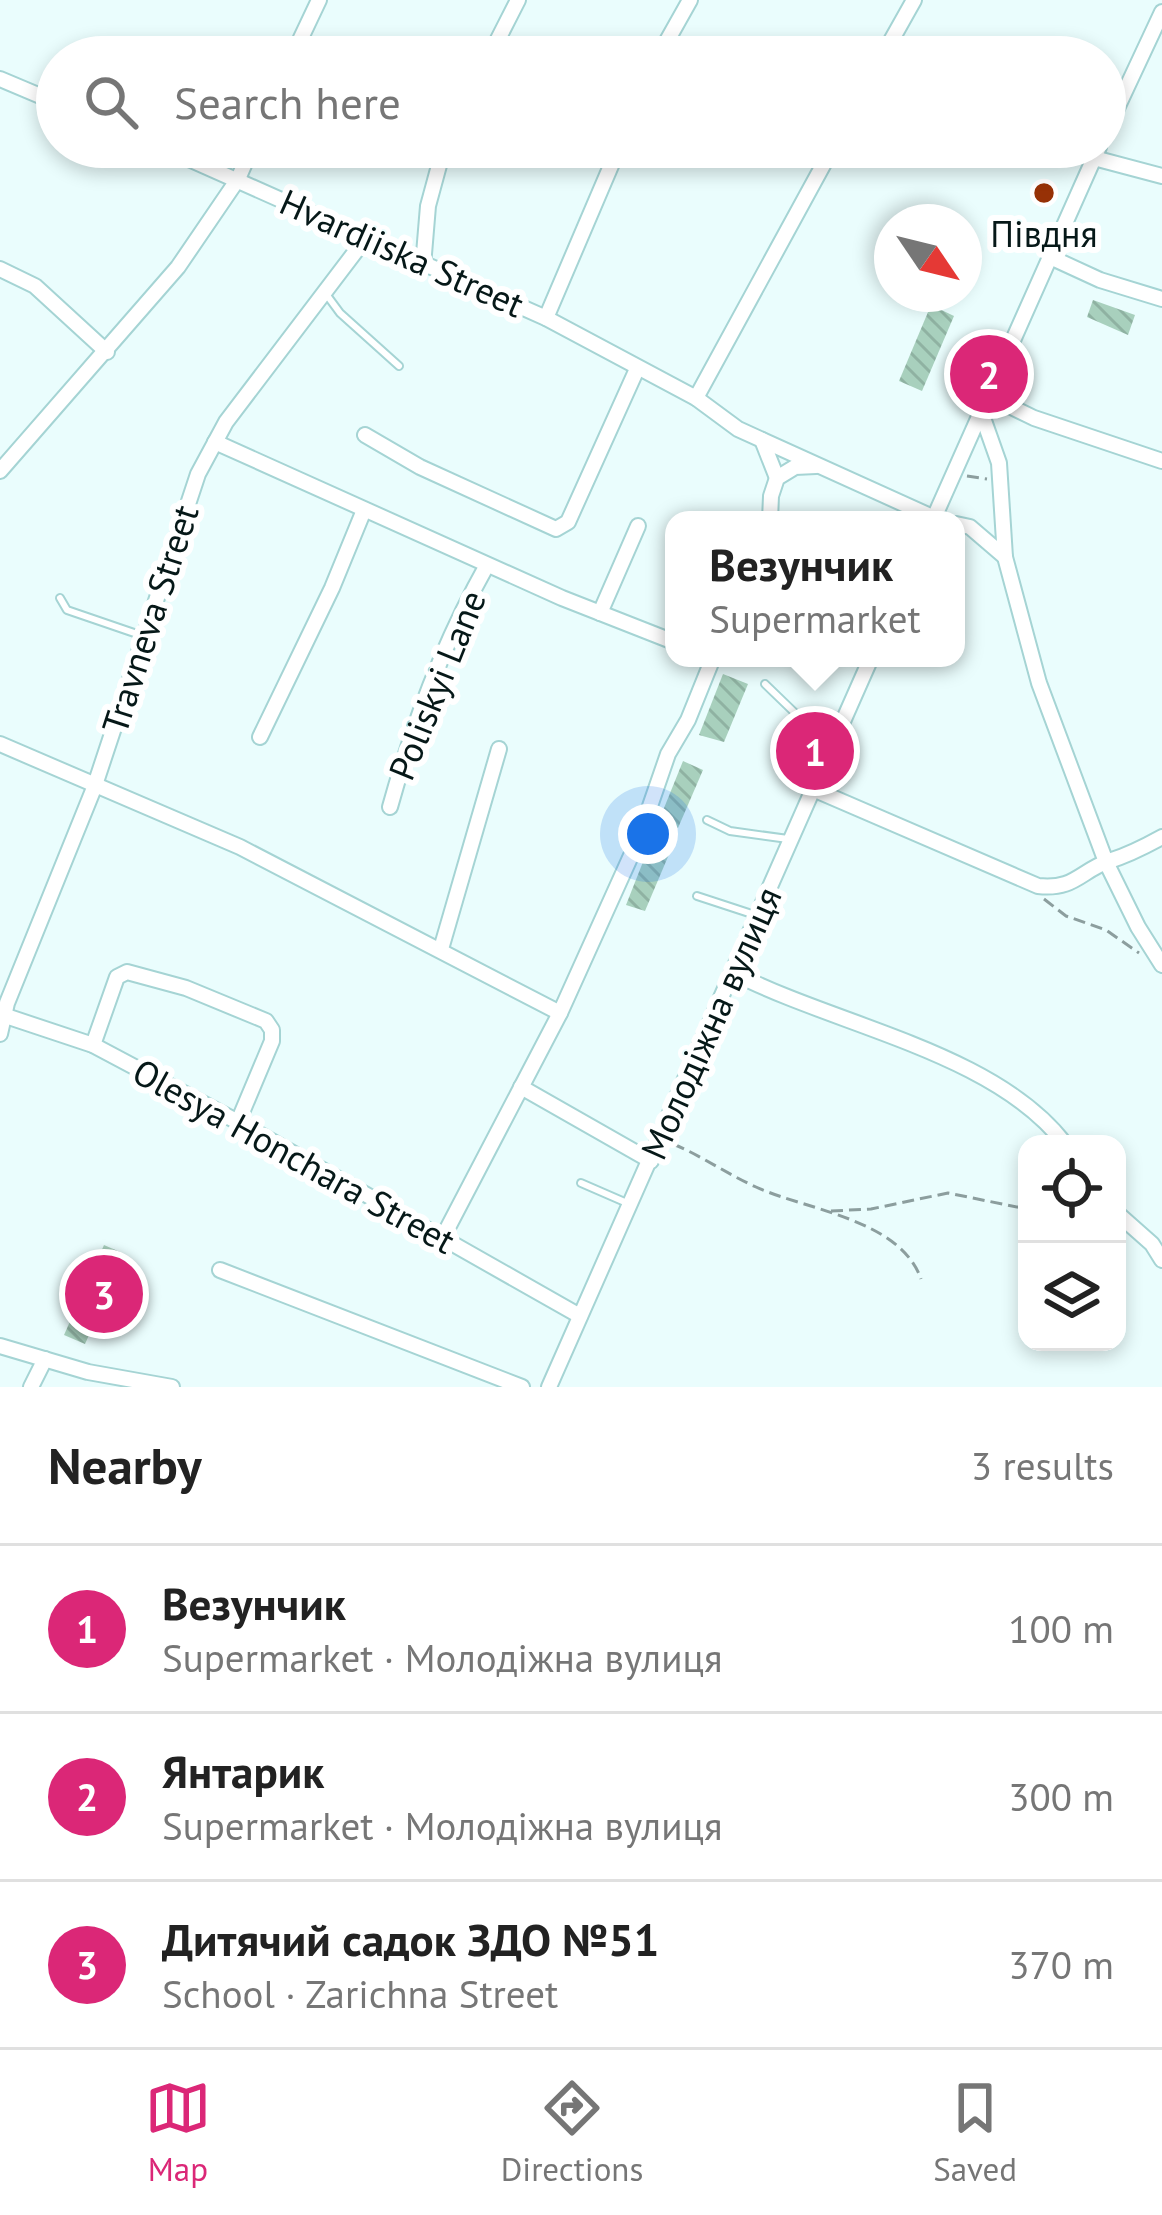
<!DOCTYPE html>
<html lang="en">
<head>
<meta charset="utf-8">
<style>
  :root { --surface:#fff; --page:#f6f6f6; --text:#222; --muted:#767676; --line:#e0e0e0; --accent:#db2777 }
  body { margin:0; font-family:"PT Sans",sans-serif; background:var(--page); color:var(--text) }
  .controls { position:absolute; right:36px; bottom:36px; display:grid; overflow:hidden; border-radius:24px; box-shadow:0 6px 18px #0003 }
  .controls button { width:108px; height:108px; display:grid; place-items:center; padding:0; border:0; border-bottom:3px solid var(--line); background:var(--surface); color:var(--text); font:60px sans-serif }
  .compass { position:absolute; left:874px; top:204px; width:108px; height:108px; border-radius:50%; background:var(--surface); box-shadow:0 6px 18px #0003; rotate:125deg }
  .you { position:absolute; left:648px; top:834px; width:42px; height:42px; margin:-30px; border:9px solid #fff; border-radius:50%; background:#1a73e8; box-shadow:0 0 0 18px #1a73e833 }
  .badge { display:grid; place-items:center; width:78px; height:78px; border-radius:50%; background:var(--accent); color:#fff; font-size:39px; font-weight:700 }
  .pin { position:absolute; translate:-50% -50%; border:6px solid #fff; box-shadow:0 3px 12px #0006 }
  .popup { position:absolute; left:665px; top:511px; width:300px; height:156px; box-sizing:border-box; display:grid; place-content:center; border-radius:24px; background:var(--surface); filter:drop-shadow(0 3px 9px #0005); font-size:39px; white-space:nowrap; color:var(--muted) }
  .popup b { font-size:45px; color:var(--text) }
  .popup::after { content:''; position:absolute; left:50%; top:100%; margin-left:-24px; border:24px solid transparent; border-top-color:var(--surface) }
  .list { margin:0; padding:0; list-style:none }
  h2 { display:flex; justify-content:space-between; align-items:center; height:156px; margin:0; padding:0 48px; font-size:51px }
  h2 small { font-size:39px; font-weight:400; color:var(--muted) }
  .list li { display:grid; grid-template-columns:78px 1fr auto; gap:36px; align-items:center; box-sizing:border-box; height:168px; padding:0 48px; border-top:3px solid var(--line) }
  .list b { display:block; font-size:45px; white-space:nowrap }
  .list p { margin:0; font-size:39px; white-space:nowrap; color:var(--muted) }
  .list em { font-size:39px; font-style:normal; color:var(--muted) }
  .icon { flex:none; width:66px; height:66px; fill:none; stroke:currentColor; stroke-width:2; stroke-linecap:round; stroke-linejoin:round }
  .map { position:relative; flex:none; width:1162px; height:1387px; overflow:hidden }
  .search { position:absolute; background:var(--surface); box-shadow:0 6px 18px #0003; left:36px; right:36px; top:36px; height:132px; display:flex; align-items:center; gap:30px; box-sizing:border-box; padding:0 42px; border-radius:66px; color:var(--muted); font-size:45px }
  .sheet { height:660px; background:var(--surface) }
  nav { display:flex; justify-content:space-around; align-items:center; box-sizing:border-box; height:168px; border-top:3px solid var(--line); background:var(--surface); font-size:33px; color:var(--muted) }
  nav a { display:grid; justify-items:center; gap:6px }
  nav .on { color:var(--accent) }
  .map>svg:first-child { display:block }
  .building { fill:url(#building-back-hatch) }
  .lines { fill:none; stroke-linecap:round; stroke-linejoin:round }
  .lane-casing { stroke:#a5d4d4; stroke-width:10 }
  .street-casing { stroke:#a5d4d4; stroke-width:18 }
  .path { stroke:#8c9e9e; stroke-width:3; stroke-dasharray:12 6; stroke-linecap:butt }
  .lane { stroke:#fff; stroke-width:6 }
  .street { stroke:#fff; stroke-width:14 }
  .poi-dot { fill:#973106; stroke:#fff; stroke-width:4.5 }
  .labels { text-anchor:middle; stroke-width:12; stroke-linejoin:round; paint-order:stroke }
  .poi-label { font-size:36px; fill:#061818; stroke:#fff }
  .street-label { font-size:36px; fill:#061818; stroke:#fff }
</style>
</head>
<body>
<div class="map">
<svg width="1162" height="1387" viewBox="0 0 1162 1387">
  <defs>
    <pattern id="building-back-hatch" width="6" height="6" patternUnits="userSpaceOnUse" patternTransform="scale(3)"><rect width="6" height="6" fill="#a8d0bd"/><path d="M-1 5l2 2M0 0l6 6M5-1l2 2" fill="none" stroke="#8fb2a2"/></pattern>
  </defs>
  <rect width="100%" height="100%" fill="#eafdfd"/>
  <!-- building -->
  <g class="building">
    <polygon points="1093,300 1135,315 1128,335 1087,317"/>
    <polygon points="931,305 954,316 922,391 899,381"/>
    <polygon points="723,674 748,684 724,742 699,735"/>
    <polygon points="683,761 703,770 678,828 658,823"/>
    <polygon points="650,844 670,852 645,911 626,905"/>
    <polygon points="104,1245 120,1252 117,1259 122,1261 85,1344 64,1335"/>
  </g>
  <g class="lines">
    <defs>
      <g id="lane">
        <polyline points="326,294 340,313 399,366"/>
        <polyline points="60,598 67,610 143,636"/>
        <polyline points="765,684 795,713 836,730"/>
        <polyline points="707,820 730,831 788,839"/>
        <polyline points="697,896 755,915"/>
        <polyline points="581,1183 627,1203"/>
      </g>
      <g id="street">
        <polyline points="292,57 319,0"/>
        <polyline points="489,57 518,0"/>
        <polyline points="658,57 690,0"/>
        <polyline points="882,57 914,0"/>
        <polyline points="0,79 57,103"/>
        <polyline points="1105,134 1162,12"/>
        <polyline points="162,147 546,318 696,398 738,429 939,520"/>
        <polyline points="1094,158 1162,176"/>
        <polyline points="1050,257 1100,280 1162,299"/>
        <polyline points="423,266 428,206 444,147"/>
        <polyline points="0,269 35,286 107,352"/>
        <polyline points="546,318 619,147"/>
        <polyline points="989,396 1034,418 1162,461"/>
        <polyline points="696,398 833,147"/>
        <polyline points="981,412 999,463 1005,557 1039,683 1106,862 1138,927 1162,965"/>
        <polyline points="365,435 420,467 556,529 568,522 637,369"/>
        <polyline points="762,440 777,478"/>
        <polyline points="215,442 562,598 674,642"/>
        <polyline points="0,471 178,267 238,179 252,147"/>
        <polyline points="770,520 771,496 777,478 795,467 816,466"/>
        <polyline points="933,520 1099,147"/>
        <polyline points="956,524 970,527 1005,557"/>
        <polyline points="600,613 638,526"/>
        <polyline points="260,737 332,588 364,510"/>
        <polyline points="0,744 240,847 560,1013"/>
        <path d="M813 789 1038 886C1075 890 1080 871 1109 861 1128 855 1144 847 1162 837"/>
        <path d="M390 807C413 724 445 640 487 565"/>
        <polyline points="441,949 499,749"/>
        <path d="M734 973C836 1026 995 1052 1065 1144"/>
        <polyline points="0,1014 93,1045 238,1122 580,1316"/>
        <polyline points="0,1034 7,1003 94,788 198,474 226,422 365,239"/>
        <polyline points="93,1045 117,977 127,972 186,988 266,1021 272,1030 272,1041 238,1122"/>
        <polyline points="521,1087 651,1161"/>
        <polyline points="1117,1213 1152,1244 1162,1260"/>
        <polyline points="443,1237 560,1013 639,838 668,754 688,720 713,658"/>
        <polyline points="220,1270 522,1387"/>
        <polyline points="0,1346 88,1372 172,1387"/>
        <polyline points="31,1387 45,1359"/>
        <polyline points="549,1387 871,658"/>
      </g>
    </defs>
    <!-- lane casing -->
    <use href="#lane" class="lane-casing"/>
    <!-- street casing -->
    <use href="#street" class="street-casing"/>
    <!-- path -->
    <g class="path">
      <polyline points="967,476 987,479"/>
      <polyline points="1044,899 1066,916 1106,930 1139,953"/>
      <path d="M673 1144C702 1156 727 1174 756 1187 806 1210 900 1219 921 1279"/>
      <polyline points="831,1211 871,1209 948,1193 1027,1209"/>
    </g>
    <!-- lane -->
    <use href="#lane" class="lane"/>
    <!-- street -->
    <use href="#street" class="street"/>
  </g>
  <!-- markers -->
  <circle class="poi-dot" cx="1044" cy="193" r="12"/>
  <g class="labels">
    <!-- poi labels -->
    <g class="poi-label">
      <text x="1044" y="247">Півдня</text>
    </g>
    <!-- street labels -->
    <g class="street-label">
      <text transform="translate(402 253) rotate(24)" y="13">Hvardiiska Street</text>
      <text transform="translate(150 619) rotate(-72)" y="13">Travneva Street</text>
      <text transform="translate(437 685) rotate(-68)" y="13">Poliskyi Lane</text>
      <text transform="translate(711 1023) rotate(-66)" y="13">Молодіжна вулиця</text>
      <text transform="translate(294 1156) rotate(29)" y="13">Olesya Honchara Street</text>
    </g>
  </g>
</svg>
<div class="controls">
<button><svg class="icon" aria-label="locate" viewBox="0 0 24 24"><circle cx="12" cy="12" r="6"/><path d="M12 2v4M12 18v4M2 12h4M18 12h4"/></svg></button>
<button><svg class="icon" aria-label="layers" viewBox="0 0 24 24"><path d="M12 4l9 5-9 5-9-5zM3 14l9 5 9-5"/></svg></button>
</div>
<svg class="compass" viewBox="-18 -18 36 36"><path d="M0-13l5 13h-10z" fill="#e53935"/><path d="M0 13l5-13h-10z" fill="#767676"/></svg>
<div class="you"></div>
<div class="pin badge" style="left:815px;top:751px">1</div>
<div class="popup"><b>Везунчик</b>Supermarket</div>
<div class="pin badge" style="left:989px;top:374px">2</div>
<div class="pin badge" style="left:104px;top:1294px">3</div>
<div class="search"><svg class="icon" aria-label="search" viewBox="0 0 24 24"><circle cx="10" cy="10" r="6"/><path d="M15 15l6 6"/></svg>Search here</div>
</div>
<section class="sheet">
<h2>Nearby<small>3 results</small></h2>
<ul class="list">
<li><span class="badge">1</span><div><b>Везунчик</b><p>Supermarket · Молодіжна вулиця</p></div><em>100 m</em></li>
<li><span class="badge">2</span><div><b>Янтарик</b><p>Supermarket · Молодіжна вулиця</p></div><em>300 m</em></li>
<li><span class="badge">3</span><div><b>Дитячий садок ЗДО №51</b><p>School · Zarichna Street</p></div><em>370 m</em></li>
</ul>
</section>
<nav>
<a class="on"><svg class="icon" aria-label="map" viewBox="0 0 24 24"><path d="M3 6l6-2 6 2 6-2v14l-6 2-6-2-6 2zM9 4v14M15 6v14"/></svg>Map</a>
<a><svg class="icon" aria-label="directions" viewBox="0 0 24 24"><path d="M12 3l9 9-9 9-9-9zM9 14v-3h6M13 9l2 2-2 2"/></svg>Directions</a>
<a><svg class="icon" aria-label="saved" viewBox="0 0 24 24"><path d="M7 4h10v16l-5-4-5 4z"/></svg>Saved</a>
</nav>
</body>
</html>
